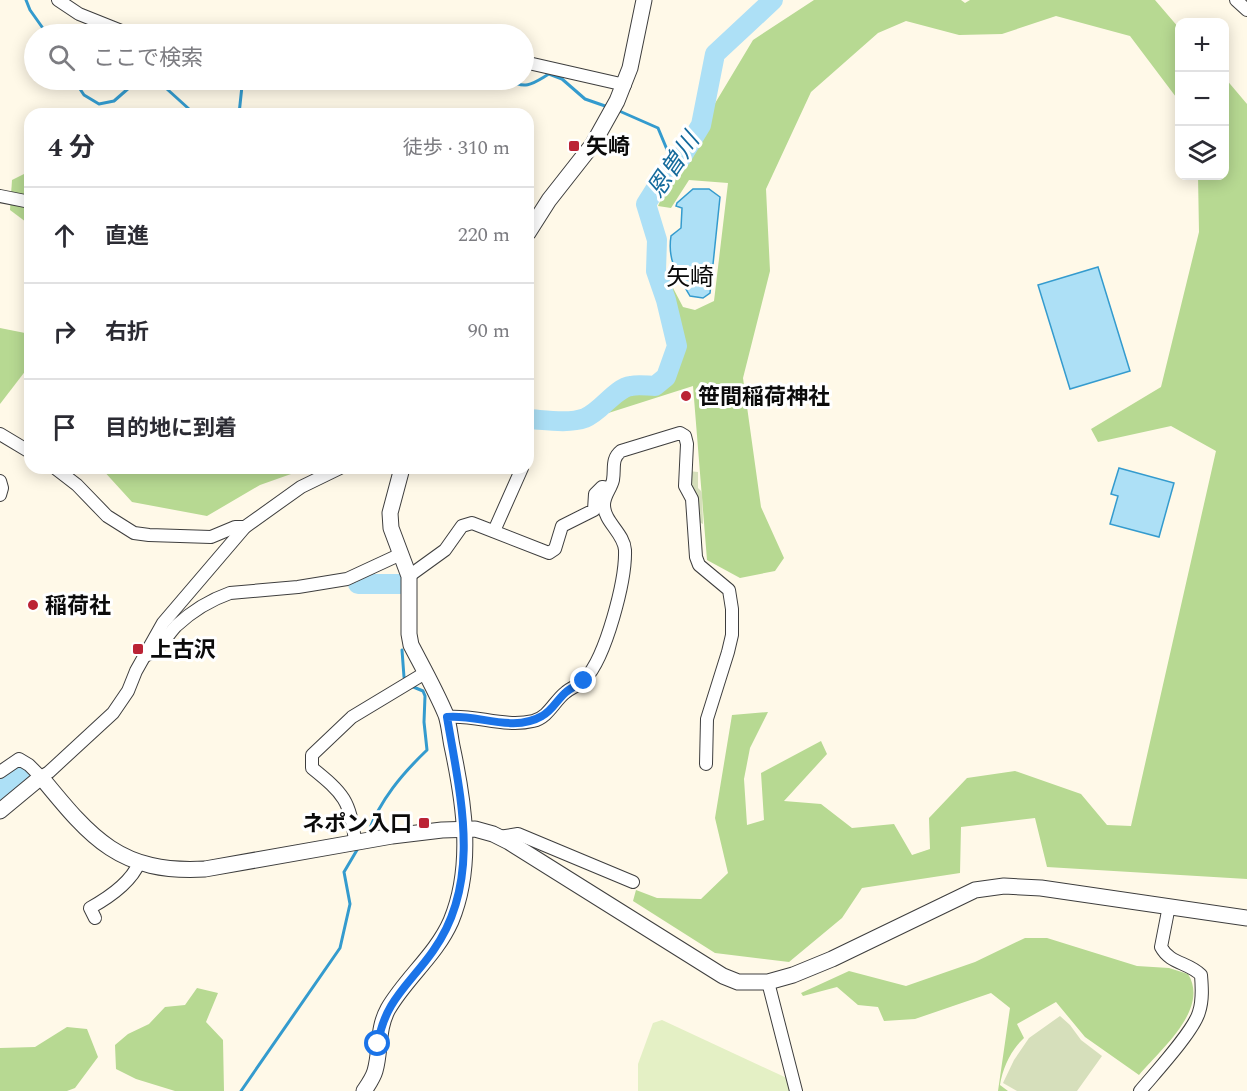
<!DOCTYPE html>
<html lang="ja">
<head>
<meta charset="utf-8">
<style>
  :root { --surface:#fff; --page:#f7f7f7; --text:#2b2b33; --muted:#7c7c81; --line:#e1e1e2 }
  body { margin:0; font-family:Spectral,"Noto Sans JP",serif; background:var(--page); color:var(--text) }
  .controls { position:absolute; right:18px; top:18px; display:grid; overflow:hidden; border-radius:12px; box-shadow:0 3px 15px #0003 }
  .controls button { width:54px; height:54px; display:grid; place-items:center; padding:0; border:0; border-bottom:2px solid var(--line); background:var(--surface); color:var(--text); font:30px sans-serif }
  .stop { position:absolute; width:18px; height:18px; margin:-14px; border:4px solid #1a73e8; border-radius:50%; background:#fff }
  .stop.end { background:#1a73e8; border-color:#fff; box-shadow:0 2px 6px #0008 }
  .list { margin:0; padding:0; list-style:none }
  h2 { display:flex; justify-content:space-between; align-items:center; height:78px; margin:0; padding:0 24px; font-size:26px }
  h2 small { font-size:20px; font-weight:400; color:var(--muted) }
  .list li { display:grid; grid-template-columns:39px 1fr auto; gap:18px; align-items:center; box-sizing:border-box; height:96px; padding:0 24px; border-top:2px solid var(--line) }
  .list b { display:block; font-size:22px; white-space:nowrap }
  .list em { font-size:20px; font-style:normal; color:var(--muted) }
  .icon { flex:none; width:33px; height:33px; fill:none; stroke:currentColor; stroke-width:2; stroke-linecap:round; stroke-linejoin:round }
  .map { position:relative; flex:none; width:1247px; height:1091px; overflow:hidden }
  .search { position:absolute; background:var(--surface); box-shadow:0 3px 15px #0003; left:24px; top:24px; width:510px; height:66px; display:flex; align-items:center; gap:15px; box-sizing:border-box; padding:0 21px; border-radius:33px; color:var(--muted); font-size:22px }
  .panel { position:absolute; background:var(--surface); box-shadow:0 3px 15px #0003; left:24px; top:108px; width:510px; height:366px; border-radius:18px }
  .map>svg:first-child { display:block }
  .forest { fill:#b7d992 }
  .cemetery { fill:#d6dfbb }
  .pitch { fill:#e4f0c5 }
  .water { fill:#ade0f6; stroke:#349bce; stroke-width:1.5 }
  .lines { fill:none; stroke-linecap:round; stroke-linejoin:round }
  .stream { stroke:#349bce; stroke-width:3 }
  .river { stroke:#ade0f6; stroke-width:20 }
  .minor-casing { stroke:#3e3e3e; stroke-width:14 }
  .tertiary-casing { stroke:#3e3e3e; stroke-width:17 }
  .minor { stroke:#fff; stroke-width:12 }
  .tertiary { stroke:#fff; stroke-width:15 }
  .route { stroke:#1a73e8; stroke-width:8 }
  .poi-dot { fill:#bb2335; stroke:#fff; stroke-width:2 }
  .labels { text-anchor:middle; stroke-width:6; stroke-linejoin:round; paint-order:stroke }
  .poi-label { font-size:22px; font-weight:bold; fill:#0b0b0b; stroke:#fff; text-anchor:start }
  .water-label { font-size:24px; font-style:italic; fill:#146a9c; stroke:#fff }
  .neighbourhood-label { font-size:24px; fill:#0b0b0b; stroke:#fff }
</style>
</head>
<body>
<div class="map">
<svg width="1247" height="1091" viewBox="0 0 1247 1091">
  <rect width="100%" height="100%" fill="#fff9e8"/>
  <!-- forest -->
  <g class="forest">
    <polygon points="814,0 961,0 965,3 970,0 1155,0 1179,28 1179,101 1130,36 1056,16 1002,34 959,35 906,21 878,33 811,92 766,189 770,271 743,378 761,507 784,558 775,571 740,578 707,560 693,386 599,416 592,409 673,366 676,336 671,305 672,286 683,307 695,310 714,301 728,183 689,180 671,208 658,206 672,175 753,40"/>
    <polygon points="1225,78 1247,104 1247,879 1047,867 1035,818 961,827 960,873 862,888 842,918 789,962 715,953 633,901 636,890 657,898 701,899 728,873 715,818 732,715 768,712 750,748 744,779 747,825 764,820 761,773 821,741 827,754 784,801 821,804 852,828 894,824 912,855 930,849 929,818 967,778 1015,771 1081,794 1107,825 1131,826 1216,451 1171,426 1098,442 1091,429 1161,387 1199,232 1198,176 1224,176"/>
    <polygon points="30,171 30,225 10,210 12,180"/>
    <polygon points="0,328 30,334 30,365 0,404"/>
    <polygon points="101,468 308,468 260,485 207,516 132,502"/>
    <path d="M1025 938H1047L1137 966 1169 968 1188 974C1210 1009 1160 1050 1139 1075L1085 1037 1056 1002 1017 1024 1024 1038C1011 1050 1003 1067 1000 1085L1008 1091H998L1010 1008 991 993 915 1019 884 1021 878 1007 858 1005 837 987 803 996 801 993 849 971 906 986 975 962Z"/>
    <polygon points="197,988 218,993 206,1022 223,1040 224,1091 175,1091 136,1079 116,1069 115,1045 128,1034 149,1024 165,1007 185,1005"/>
    <polygon points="67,1027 87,1029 98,1057 75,1088 67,1091 0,1091 0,1048 35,1047"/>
  </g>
  <!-- cemetery -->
  <g class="cemetery">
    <polygon points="688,471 698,472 698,488 702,492 703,524 697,521 688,486"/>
    <polygon points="1060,1016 1070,1025 1081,1040 1102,1056 1077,1091 1017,1091 1003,1083 1014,1060 1029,1038"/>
  </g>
  <!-- pitch -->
  <polygon class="pitch" points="662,1020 789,1079 791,1091 638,1091 638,1064 653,1023"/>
  <!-- water -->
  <g class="water">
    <path d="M693 189H709L720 197 710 293 703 298 690 296C678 275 667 261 671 236L681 228 682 208 676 206 677 203Z"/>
    <polygon points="1098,267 1130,371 1070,389 1038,285"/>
    <polygon points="1119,468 1174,483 1159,537 1110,524 1118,496 1111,494"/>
  </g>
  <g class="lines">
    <!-- stream -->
    <g class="stream">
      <polyline points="26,0 30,10 47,34"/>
      <polyline points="74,80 84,95 99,104 114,101 138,80"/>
      <polyline points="157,80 189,109 200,114"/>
      <path d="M511 80C525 91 535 82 549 74L562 79 585 99 608 107"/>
      <polyline points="617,110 658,128 673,164"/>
      <polyline points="239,114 242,86"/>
      <polyline points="402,650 404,677 407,681"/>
      <path d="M368 833C380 800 402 774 427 750L424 722 425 696 423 691 411 686"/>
      <polyline points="241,1091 340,948 350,904 344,872 357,850"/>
    </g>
    <!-- river -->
    <g class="river">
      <path d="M528 419C545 420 569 424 585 418 602 411 615 388 631 386 639 384 648 386 655 386L666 377 677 346 666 300 656 271 657 240 646 204 663 177 673 164 681 158 701 125 715 54 773 0"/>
      <polyline points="358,584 400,584"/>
      <polyline points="0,790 23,773"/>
    </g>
    <defs>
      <g id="minor">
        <polyline points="58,0 79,14 129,34"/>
        <polyline points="1236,0 1247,10"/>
        <polyline points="524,62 625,85"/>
        <polyline points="180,80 196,81 227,80"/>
        <polyline points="282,80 316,80"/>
        <polyline points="403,80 411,80"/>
        <polyline points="0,196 30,202"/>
        <polyline points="0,434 30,452"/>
        <polyline points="55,468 77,485 107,516 134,533 149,535 211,537 235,527 245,527"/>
        <polyline points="0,481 2,488 0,495"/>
        <polyline points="494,531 522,468"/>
        <polyline points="409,576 445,550 462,526 472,523 549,553 555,549 562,526 594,510 595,494 602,487 608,488"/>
        <path d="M145 656C162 649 164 639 176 626 191 612 210 600 230 593L298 587 347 579 401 554"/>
        <path d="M447 717C475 714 504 728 533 721 549 717 554 701 566 692 572 687 580 685 585 679 606 657 626 580 625 550 624 533 604 522 604 505 604 495 611 489 613 480 615 468 611 459 621 451L680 433 685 436 687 444 685 486 692 499 696 557 699 565 729 590 732 609V635L728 652 707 719 706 764"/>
        <polyline points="0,772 19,759 29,765 41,777 49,772 113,713 128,691 136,671 163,623 245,527 301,487 340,468"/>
        <polyline points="499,837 518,834 633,882"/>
        <path d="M355 842C351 801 343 793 312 768V755L352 717 425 673"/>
        <path d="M95 918 90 908C108 898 131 882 139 863"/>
        <polyline points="768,982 796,1091"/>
        <path d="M1140 1091C1154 1074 1194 1031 1199 1012 1203 1000 1202 987 1201 975 1188 962 1170 964 1161 947L1169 906"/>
      </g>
      <g id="tertiary">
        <polyline points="528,233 549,200 593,144 617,101 630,68 644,0"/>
        <path d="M0 811 41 777C91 838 120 874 205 869L392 836 442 830 475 829 493 834 509 842 723 976 738 982H768L793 975 832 959 975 890 1004 886 1041 888 1247 918"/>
        <path d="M364 1091C368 1085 373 1078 375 1071 381 1050 377 1029 388 1009 406 978 436 955 451 921 474 866 464 802 452 746 450 736 449 724 446 715 436 691 423 668 411 645L409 634V576L391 528 390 513 402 468"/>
      </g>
    </defs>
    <!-- minor casing -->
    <use href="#minor" class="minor-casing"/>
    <!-- tertiary casing -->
    <use href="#tertiary" class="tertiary-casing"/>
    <!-- minor -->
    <use href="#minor" class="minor"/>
    <!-- tertiary -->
    <use href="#tertiary" class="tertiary"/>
  </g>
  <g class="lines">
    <!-- route -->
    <path class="route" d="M378 1044C384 1001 410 984 433 951 483 881 460 795 447 717 478 714 513 733 542 716 552 711 557 700 565 693 570 688 578 685 584 681"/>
  </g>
  <!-- markers -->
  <g class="poi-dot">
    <rect x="568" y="140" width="12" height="12" rx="3"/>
    <circle cx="686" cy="396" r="6"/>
    <circle cx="33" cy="605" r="6"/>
    <rect x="132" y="643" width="12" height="12" rx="3"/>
    <rect x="418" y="817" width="12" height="12" rx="3"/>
  </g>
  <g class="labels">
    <!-- poi labels -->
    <g class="poi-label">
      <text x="586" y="154">矢崎</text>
      <text x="698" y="404">笹間稲荷神社</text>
      <text x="45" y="613">稲荷社</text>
      <text x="150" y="657">上古沢</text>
      <text x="412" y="831" text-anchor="end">ネポン入口</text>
    </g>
    <!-- water labels -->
    <g class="water-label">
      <text transform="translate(673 165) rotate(-56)" y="8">恩曽川</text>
    </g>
    <!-- neighbourhood labels -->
    <g class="neighbourhood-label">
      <text x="690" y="285">矢崎</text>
    </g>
  </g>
</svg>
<div class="controls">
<button>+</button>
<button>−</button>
<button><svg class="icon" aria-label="layers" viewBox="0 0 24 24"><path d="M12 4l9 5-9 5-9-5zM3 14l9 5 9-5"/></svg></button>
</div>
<div class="stop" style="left:378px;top:1044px"></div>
<div class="stop end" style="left:584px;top:681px"></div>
<div class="search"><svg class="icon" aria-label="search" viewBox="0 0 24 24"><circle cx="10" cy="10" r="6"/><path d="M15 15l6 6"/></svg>ここで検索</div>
<section class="panel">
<h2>4 分<small>徒歩 · 310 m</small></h2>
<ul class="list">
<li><svg class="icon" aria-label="ahead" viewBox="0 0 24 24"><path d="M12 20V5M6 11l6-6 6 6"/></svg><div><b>直進</b></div><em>220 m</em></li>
<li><svg class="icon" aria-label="right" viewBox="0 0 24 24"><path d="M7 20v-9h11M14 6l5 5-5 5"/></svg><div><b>右折</b></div><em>90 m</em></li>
<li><svg class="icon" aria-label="arrive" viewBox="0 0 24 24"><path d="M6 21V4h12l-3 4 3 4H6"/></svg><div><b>目的地に到着</b></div></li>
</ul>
</section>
</div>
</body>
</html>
